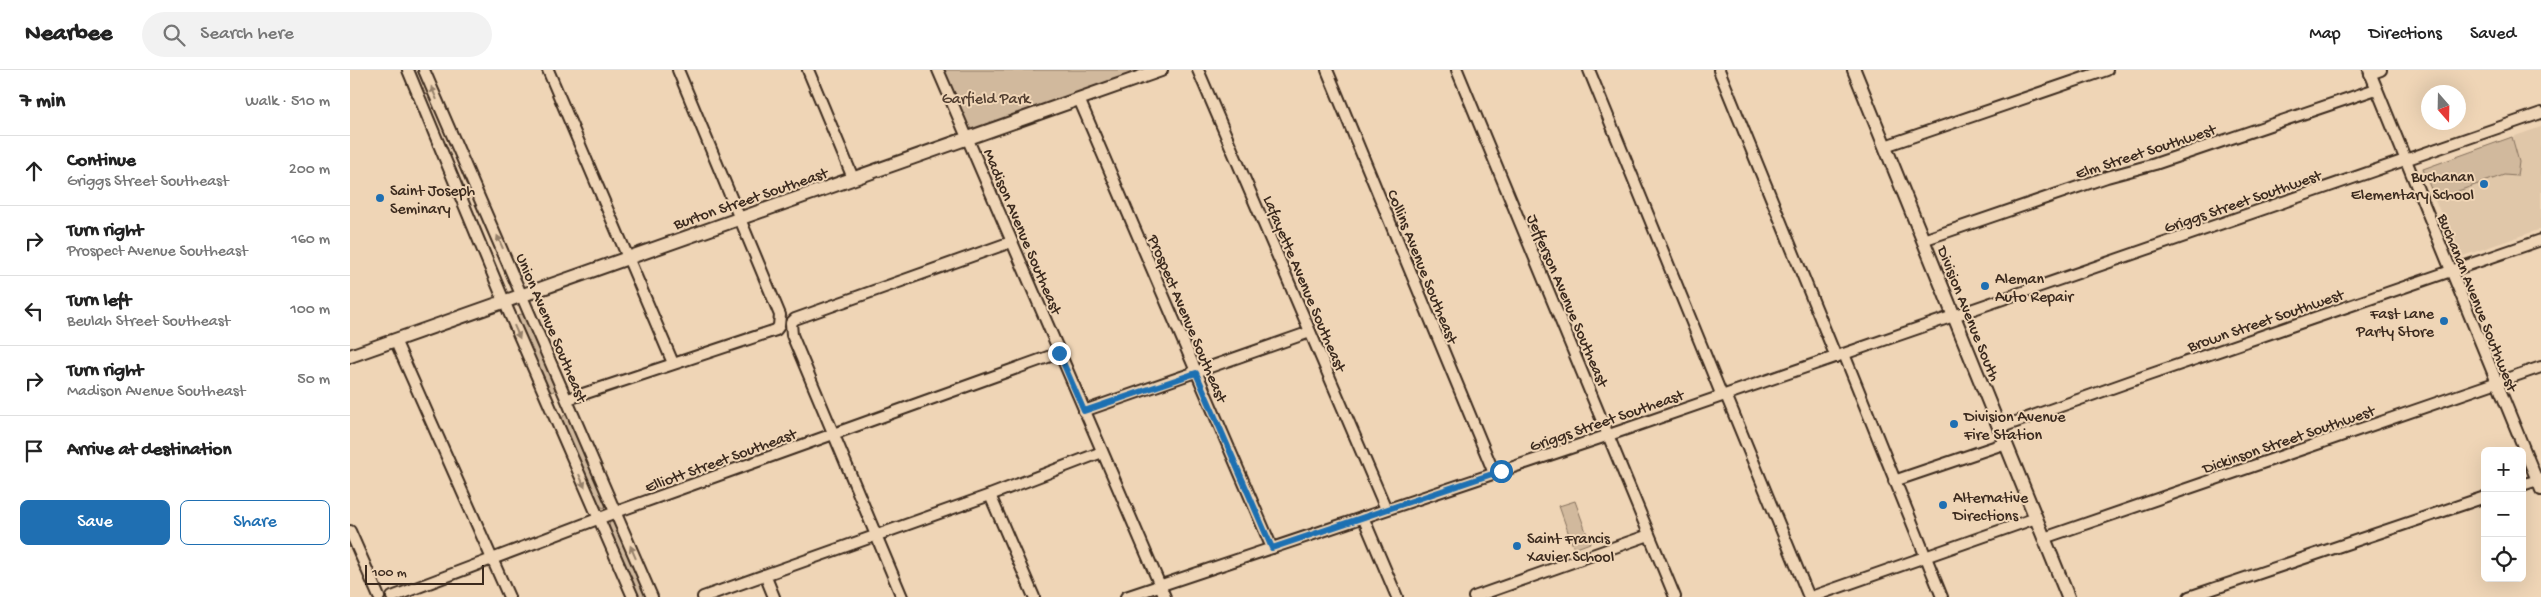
<!DOCTYPE html>
<html lang="en">
<head>
<meta charset="utf-8">
<style>
  :root { --surface:#fff; --page:#f2f2f2; --text:#222; --muted:#767676; --line:#e0e0e0; --accent:#1f6fb2 }
  body { margin:0; font-family:"Gochi Hand",sans-serif; background:var(--page); color:var(--text) }
  .controls { position:absolute; right:15px; bottom:15px; display:grid; overflow:hidden; border-radius:8px; box-shadow:0 5px 20px #0002 }
  .controls button { width:45px; height:45px; display:grid; place-items:center; padding:0; border:0; border-bottom:1px solid var(--line); background:var(--surface); color:var(--text); font:25px sans-serif }
  .compass { position:absolute; left:2071px; top:15px; width:45px; height:45px; border-radius:50%; background:var(--surface); box-shadow:0 5px 20px #0002; rotate:160deg }
  .scale { position:absolute; left:15px; bottom:12px; width:119px; box-sizing:border-box; padding-left:5px; border:2px solid #3b2a1e; border-top:0; font-size:14px; line-height:18px; white-space:nowrap; color:#3b2a1e; -webkit-text-stroke:4px #efd5b6; paint-order:stroke }
  .stop { position:absolute; width:15px; height:15px; margin:-11px; border:4px solid #1f6fb2; border-radius:50%; background:#fff }
  .stop.end { background:#1f6fb2; border-color:#fff; box-shadow:0 1px 5px #0008 }
  .list { margin:0; padding:0; list-style:none }
  h2 { display:flex; justify-content:space-between; align-items:center; height:65px; margin:0; padding:0 20px; font-size:21px }
  h2 small { font-size:16px; font-weight:400; color:var(--muted) }
  .list li { display:grid; grid-template-columns:32px 1fr auto; gap:15px; align-items:center; box-sizing:border-box; height:70px; padding:0 20px; border-top:1px solid var(--line) }
  .list b { display:block; font-size:19px; white-space:nowrap }
  .list p { margin:0; font-size:16px; white-space:nowrap; color:var(--muted) }
  .list em { font-size:16px; font-style:normal; color:var(--muted) }
  .actions { display:flex; gap:10px; padding:15px 20px }
  .actions a { flex:1; padding:11px 0; border:1px solid var(--accent); border-radius:8px; text-align:center; font-size:18px; color:var(--accent) }
  .actions .main { background:var(--accent); color:#fff }
  .icon { flex:none; width:28px; height:28px; fill:none; stroke:currentColor; stroke-width:2; stroke-linecap:round; stroke-linejoin:round }
  .map { position:relative; flex:none; width:2191px; height:527px; overflow:hidden }
  header { display:flex; align-items:center; gap:30px; box-sizing:border-box; height:70px; padding:0 25px; background:var(--surface); border-bottom:1px solid var(--line) }
  header strong { font-size:24px }
  nav { display:flex; gap:28px; margin-inline-start:auto; font-size:18px }
  .search { width:350px; height:45px; background:var(--page); display:flex; align-items:center; gap:12px; box-sizing:border-box; padding:0 18px; border-radius:28px; color:var(--muted); font-size:19px }
  main { display:flex }
  aside { flex:1; background:var(--surface) }
  .map>svg:first-child { display:block }
  .built { fill:#e0c7a9 }
  .green { fill:#d1b99d; stroke:#86725e }
  .lines { fill:none; stroke-linecap:round; stroke-linejoin:round }
  .minor-casing { stroke:#3b2a1e; stroke-width:14 }
  .major-casing { stroke:#3b2a1e; stroke-width:16 }
  .minor { stroke:#efd5b6; stroke-width:10 }
  .major { stroke:#efd5b6; stroke-width:12 }
  .oneway { fill:#95806a }
  .route { stroke:#1f6fb2; stroke-width:6 }
  .poi-dot { fill:#1f6fb2; stroke:#efd5b6; stroke-width:2 }
  .labels { text-anchor:middle; stroke-width:4; stroke-linejoin:round; paint-order:stroke }
  .park-label { font-size:16px; fill:#523f31; stroke:#efd5b6 }
  .street-label { font-size:16px; fill:#3b2a1e; stroke:#efd5b6 }
  .poi-label { font-size:16px; fill:#3b2a1e; stroke:#efd5b6; text-anchor:start }
</style>
</head>
<body>
<header>
<strong>Nearbee</strong>
<div class="search"><svg class="icon" aria-label="search" viewBox="0 0 24 24"><circle cx="10" cy="10" r="6"/><path d="M15 15l6 6"/></svg>Search here</div>
<nav><a>Map</a><a>Directions</a><a>Saved</a></nav>
</header>
<main>
<aside>
<h2>7 min<small>Walk · 510 m</small></h2>
<ul class="list">
<li><svg class="icon" aria-label="ahead" viewBox="0 0 24 24"><path d="M12 20V5M6 11l6-6 6 6"/></svg><div><b>Continue</b><p>Griggs Street Southeast</p></div><em>200 m</em></li>
<li><svg class="icon" aria-label="right" viewBox="0 0 24 24"><path d="M7 20v-9h11M14 6l5 5-5 5"/></svg><div><b>Turn right</b><p>Prospect Avenue Southeast</p></div><em>160 m</em></li>
<li><svg class="icon" aria-label="left" viewBox="0 0 24 24"><path d="M17 20v-9H6M10 6l-5 5 5 5"/></svg><div><b>Turn left</b><p>Beulah Street Southeast</p></div><em>100 m</em></li>
<li><svg class="icon" aria-label="right" viewBox="0 0 24 24"><path d="M7 20v-9h11M14 6l5 5-5 5"/></svg><div><b>Turn right</b><p>Madison Avenue Southeast</p></div><em>50 m</em></li>
<li><svg class="icon" aria-label="arrive" viewBox="0 0 24 24"><path d="M6 21V4h12l-3 4 3 4H6"/></svg><div><b>Arrive at destination</b></div></li>
</ul>
<div class="actions"><a class="main">Save</a><a>Share</a></div>
</aside>
<div class="map">
<svg width="2191" height="527" viewBox="0 0 2191 527">
  <rect width="100%" height="100%" fill="#efd5b6"/>
  <filter id="ink" filterUnits="userSpaceOnUse"><feTurbulence type="fractalNoise" baseFrequency=".02" numOctaves="2"/><feDisplacementMap in="SourceGraphic" scale="10" xChannelSelector="R" yChannelSelector="G"/><feConvolveMatrix kernelMatrix="1 2 1 2 8 2 1 2 1" color-interpolation-filters="sRGB"/></filter>
  <g filter="url(#ink)">
    <!-- built -->
    <polygon class="built" points="2191,57 2191,159 2110,187 2071,99"/>
    <!-- green -->
    <g class="green">
      <polygon points="594,0 797,0 620,61"/>
      <polygon points="2162,67 2169,92 2167,106 2154,105 2085,129 2073,99"/>
      <polygon points="172,244 175,246 206,317 203,322 198,320 167,249 168,245"/>
      <polygon points="214,345 218,345 257,434 254,438 248,435 211,351"/>
      <polygon points="1225,431 1240,473 1224,479 1209,436"/>
      <polygon points="260,452 265,453 298,527 288,527 258,458"/>
    </g>
    <g class="lines">
      <defs>
        <g id="minor">
          <polyline points="58,0 154,231 283,527"/>
          <polyline points="74,0 302,527"/>
          <polyline points="198,0 323,293"/>
          <polyline points="458,0 503,108"/>
          <polyline points="588,0 815,527"/>
          <polyline points="848,0 1036,439"/>
          <polyline points="977,0 1144,403"/>
          <polyline points="1107,0 1325,527"/>
          <polyline points="1239,0 1372,326"/>
          <polyline points="1369,0 1486,287"/>
          <polyline points="2019,0 2191,420"/>
          <polyline points="2020,4 2031,0"/>
          <polyline points="729,29 922,478"/>
          <polyline points="1535,76 1757,0"/>
          <polyline points="1573,170 1757,107 1805,94 2026,19"/>
          <polyline points="45,270 159,527"/>
          <polyline points="1494,284 1592,527"/>
          <polyline points="1376,325 1459,527"/>
          <polyline points="218,329 426,260 429,256 430,245 328,0"/>
          <polyline points="734,341 960,262"/>
          <polyline points="1649,358 1787,309 2191,170"/>
          <polyline points="1544,411 1656,373"/>
          <polyline points="2172,415 2191,409"/>
          <polyline points="640,425 684,527"/>
          <polyline points="1013,447 1047,527"/>
          <polyline points="0,461 29,527"/>
          <polyline points="1694,468 2191,297"/>
          <polyline points="415,505 424,527"/>
          <polyline points="42,527 266,442 709,283"/>
          <polyline points="353,527 640,425 752,382"/>
          <polyline points="552,527 442,265 441,253 445,249 661,172"/>
          <polyline points="776,527 1259,365 2191,43"/>
          <polyline points="1124,527 1299,465"/>
          <polyline points="1461,527 1686,448"/>
          <polyline points="1839,527 2135,427"/>
        </g>
        <g id="major">
          <polyline points="1504,0 1718,527"/>
          <polyline points="0,286 811,0"/>
        </g>
      </defs>
      <!-- minor casing -->
      <use href="#minor" class="minor-casing"/>
      <!-- major casing -->
      <use href="#major" class="major-casing"/>
      <!-- minor -->
      <use href="#minor" class="minor"/>
      <!-- major -->
      <use href="#major" class="major"/>
    </g>
    <!-- one-way arrows -->
    <defs><path id="oneway-solid" d="M-6-.8H1V-3.2L6.5 0L1 3.2V.8H-6Z" transform="scale(1.25)"/></defs>
    <g class="oneway">
      <use href="#oneway-solid" transform="translate(84 23) rotate(-113)"/>
      <use href="#oneway-solid" transform="translate(150 172) rotate(-114)"/>
      <use href="#oneway-solid" transform="translate(167 262) rotate(66)"/>
      <use href="#oneway-solid" transform="translate(232 411) rotate(66)"/>
      <use href="#oneway-solid" transform="translate(283 482) rotate(-113)"/>
    </g>
  </g>
  <g class="lines" filter="url(#ink)">
    <!-- route -->
    <polyline class="route" points="709,283 734,341 846,303 922,478 1151,401"/>
  </g>
  <!-- markers -->
  <g class="poi-dot">
    <circle cx="2134" cy="114" r="5"/>
    <circle cx="30" cy="128" r="5"/>
    <circle cx="1635" cy="216" r="5"/>
    <circle cx="2094" cy="251" r="5"/>
    <circle cx="1604" cy="354" r="5"/>
    <circle cx="1593" cy="435" r="5"/>
    <circle cx="1167" cy="476" r="5"/>
  </g>
  <g class="labels">
    <!-- park labels -->
    <g class="park-label">
      <text x="636" y="33">Garfield Park</text>
    </g>
    <!-- street labels -->
    <g class="street-label">
      <text transform="translate(1795 80) rotate(-18)" y="6">Elm Street Southwest</text>
      <text transform="translate(400 127) rotate(-19)" y="6">Burton Street Southeast</text>
      <text transform="translate(1892 130) rotate(-19)" y="6">Griggs Street Southwest</text>
      <text transform="translate(674 161) rotate(67)" y="6">Madison Avenue Southeast</text>
      <text transform="translate(1074 196) rotate(68)" y="6">Collins Avenue Southeast</text>
      <text transform="translate(956 213) rotate(67)" y="6">Lafayette Avenue Southeast</text>
      <text transform="translate(1219 230) rotate(67)" y="6">Jefferson Avenue Southeast</text>
      <text transform="translate(2129 232) rotate(68)" y="6">Buchanan Avenue Southwest</text>
      <text transform="translate(1620 243) rotate(68)" y="6">Division Avenue South</text>
      <text transform="translate(839 248) rotate(67)" y="6">Prospect Avenue Southeast</text>
      <text transform="translate(1915 249) rotate(-19)" y="6">Brown Street Southwest</text>
      <text transform="translate(203 257) rotate(67)" y="6">Union Avenue Southeast</text>
      <text transform="translate(1256 349) rotate(-19)" y="6">Griggs Street Southeast</text>
      <text transform="translate(1938 368) rotate(-19)" y="6">Dickinson Street Southwest</text>
      <text transform="translate(370 389) rotate(-20)" y="6">Elliott Street Southeast</text>
    </g>
    <!-- poi labels -->
    <g class="poi-label">
      <text x="2124" y="111" text-anchor="end">Buchanan<tspan x="2124" dy="18">Elementary School</tspan></text>
      <text x="40" y="125">Saint Joseph<tspan x="40" dy="18">Seminary</tspan></text>
      <text x="1645" y="213">Aleman<tspan x="1645" dy="18">Auto Repair</tspan></text>
      <text x="2084" y="248" text-anchor="end">Fast Lane<tspan x="2084" dy="18">Party Store</tspan></text>
      <text x="1614" y="351">Division Avenue<tspan x="1614" dy="18">Fire Station</tspan></text>
      <text x="1603" y="432">Alternative<tspan x="1603" dy="18">Directions</tspan></text>
      <text x="1177" y="473">Saint Francis<tspan x="1177" dy="18">Xavier School</tspan></text>
    </g>
  </g>
</svg>
<div class="controls">
<button>+</button>
<button>−</button>
<button><svg class="icon" aria-label="locate" viewBox="0 0 24 24"><circle cx="12" cy="12" r="6"/><path d="M12 2v4M12 18v4M2 12h4M18 12h4"/></svg></button>
</div>
<svg class="compass" viewBox="-18 -18 36 36"><path d="M0-13l5 13h-10z" fill="#e53935"/><path d="M0 13l5-13h-10z" fill="#767676"/></svg>
<div class="scale">100 m</div>
<div class="stop" style="left:1151px;top:401px"></div>
<div class="stop end" style="left:709px;top:283px"></div>
</div>
</main>
</body>
</html>
